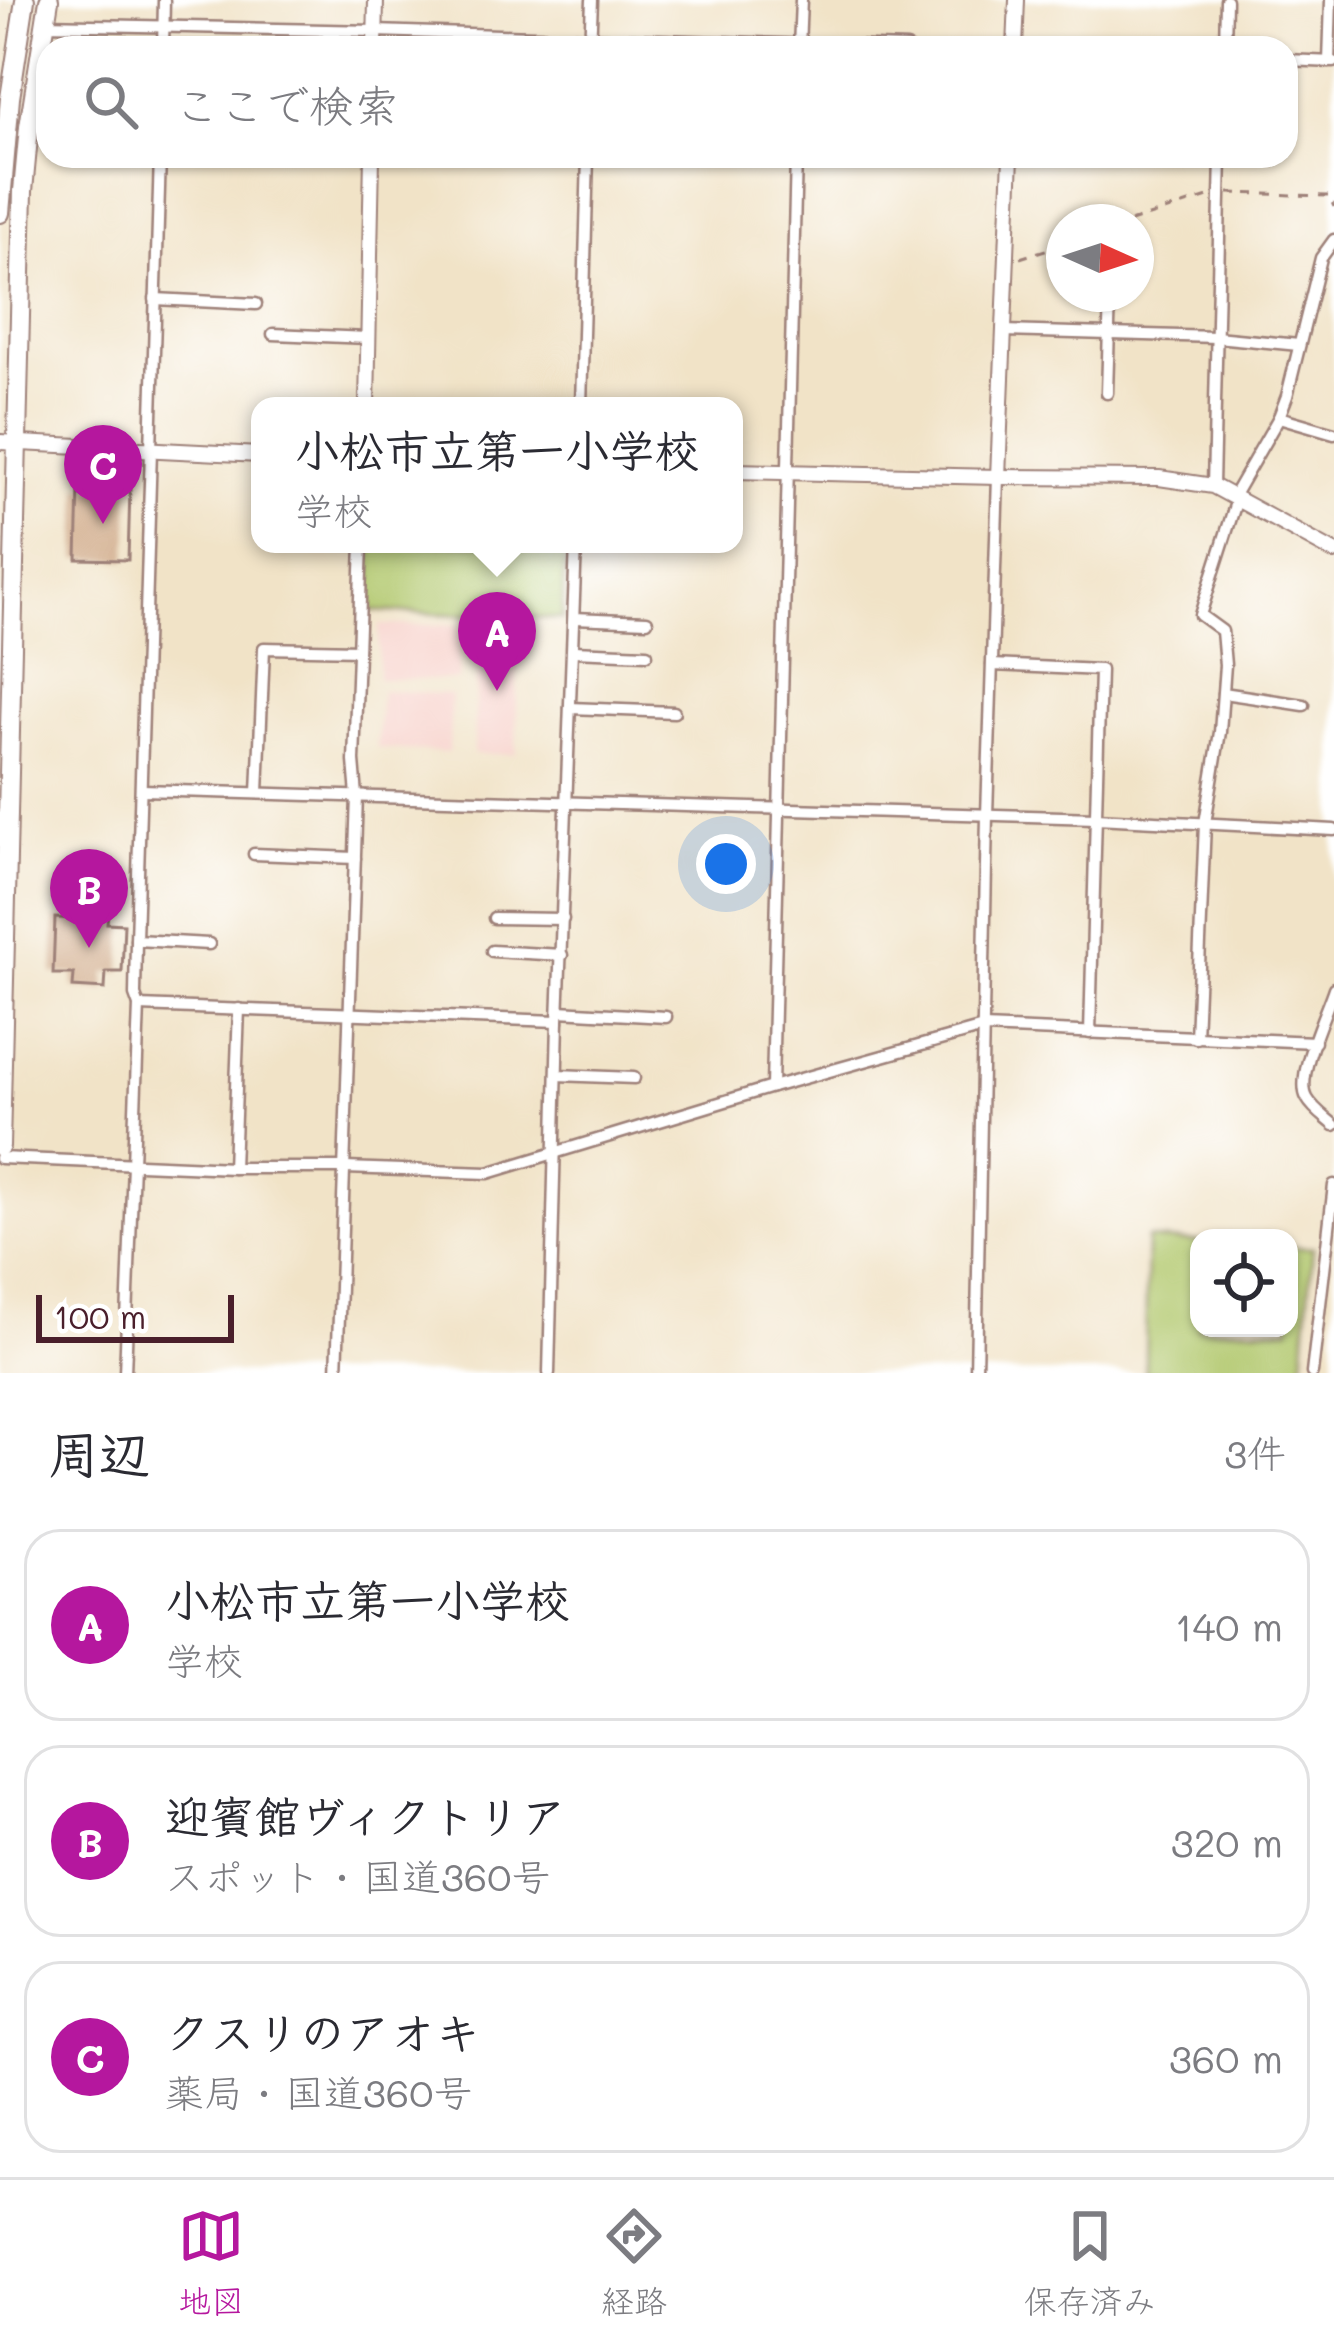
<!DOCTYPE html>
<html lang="ja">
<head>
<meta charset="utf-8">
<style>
  :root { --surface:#fff; --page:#f7f7f7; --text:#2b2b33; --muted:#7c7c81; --line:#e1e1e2; --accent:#b5179e }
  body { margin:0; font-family:Mali,"Klee One",sans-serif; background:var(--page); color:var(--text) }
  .controls { position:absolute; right:36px; bottom:36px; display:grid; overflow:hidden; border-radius:24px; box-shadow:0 3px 9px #0004 }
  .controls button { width:108px; height:108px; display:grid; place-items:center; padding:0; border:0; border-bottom:3px solid var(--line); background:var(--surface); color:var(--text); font:60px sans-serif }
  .compass { position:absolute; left:1046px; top:204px; width:108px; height:108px; border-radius:50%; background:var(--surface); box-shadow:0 3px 9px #0004; rotate:93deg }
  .scale { position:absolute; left:36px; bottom:30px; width:198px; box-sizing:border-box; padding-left:12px; border:6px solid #4a1f2b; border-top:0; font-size:33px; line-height:42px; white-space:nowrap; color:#4a1f2b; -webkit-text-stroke:9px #fff; paint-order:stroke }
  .you { position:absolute; left:726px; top:864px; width:42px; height:42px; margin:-30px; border:9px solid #fff; border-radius:50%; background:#1a73e8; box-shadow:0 0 0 18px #1a73e833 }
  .badge { display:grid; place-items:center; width:78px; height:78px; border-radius:50%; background:var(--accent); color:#fff; font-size:39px; font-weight:700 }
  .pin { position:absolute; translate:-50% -99px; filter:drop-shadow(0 3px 6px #0008) }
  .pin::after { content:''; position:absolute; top:63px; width:42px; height:36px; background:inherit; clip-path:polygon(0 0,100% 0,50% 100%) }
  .popup { position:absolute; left:251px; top:397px; width:492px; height:156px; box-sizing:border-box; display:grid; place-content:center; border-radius:24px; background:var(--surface); filter:drop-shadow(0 3px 9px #0005); font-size:39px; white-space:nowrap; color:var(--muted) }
  .popup b { font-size:45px; color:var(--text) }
  .popup::after { content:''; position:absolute; left:50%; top:100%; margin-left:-24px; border:24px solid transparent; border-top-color:var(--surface) }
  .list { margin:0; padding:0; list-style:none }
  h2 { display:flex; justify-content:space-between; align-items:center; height:156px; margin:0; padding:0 48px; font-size:51px }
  h2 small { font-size:39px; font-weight:400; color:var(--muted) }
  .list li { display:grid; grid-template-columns:78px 1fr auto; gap:36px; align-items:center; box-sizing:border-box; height:192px; margin:0 24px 24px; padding:0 24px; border:3px solid var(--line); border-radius:36px }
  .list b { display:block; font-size:45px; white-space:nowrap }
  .list p { margin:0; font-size:39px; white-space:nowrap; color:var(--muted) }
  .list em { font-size:39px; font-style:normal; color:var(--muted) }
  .icon { flex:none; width:66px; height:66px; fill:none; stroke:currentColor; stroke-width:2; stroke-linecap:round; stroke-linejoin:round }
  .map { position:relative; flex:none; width:1334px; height:1373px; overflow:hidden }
  .search { position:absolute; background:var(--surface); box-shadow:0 3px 9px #0004; left:36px; right:36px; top:36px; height:132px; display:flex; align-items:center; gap:30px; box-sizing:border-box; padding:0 42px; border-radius:36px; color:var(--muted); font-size:45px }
  .sheet { height:804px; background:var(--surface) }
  nav { display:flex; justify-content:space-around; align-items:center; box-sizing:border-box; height:168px; border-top:3px solid var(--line); background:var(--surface); font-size:33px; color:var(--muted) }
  nav a { display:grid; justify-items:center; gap:6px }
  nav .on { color:var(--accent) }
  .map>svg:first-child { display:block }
  .built { fill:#f7d0c9 }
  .green { fill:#b1c76c; stroke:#7e734c; stroke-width:3 }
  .building { fill:#d0aa88 }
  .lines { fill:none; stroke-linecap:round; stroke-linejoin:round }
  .minor-casing { stroke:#9e8179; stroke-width:15 }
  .tertiary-casing { stroke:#9e8179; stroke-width:18 }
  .trunk-casing { stroke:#9e8179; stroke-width:22 }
  .path { stroke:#9e8179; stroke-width:3; stroke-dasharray:9 9; stroke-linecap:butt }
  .minor { stroke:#fff; stroke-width:10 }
  .tertiary { stroke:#fff; stroke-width:14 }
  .trunk { stroke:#fff; stroke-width:18 }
</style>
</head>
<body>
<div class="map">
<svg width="1334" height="1373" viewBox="0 0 1334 1373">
  <rect width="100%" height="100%" fill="#fff"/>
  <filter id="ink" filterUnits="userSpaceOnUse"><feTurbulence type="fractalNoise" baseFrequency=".00833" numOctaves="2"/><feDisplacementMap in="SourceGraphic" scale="24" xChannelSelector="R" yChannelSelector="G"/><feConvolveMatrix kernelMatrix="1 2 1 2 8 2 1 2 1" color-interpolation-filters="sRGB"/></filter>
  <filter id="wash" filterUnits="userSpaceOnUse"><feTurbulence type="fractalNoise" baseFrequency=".004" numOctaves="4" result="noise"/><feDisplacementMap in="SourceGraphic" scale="48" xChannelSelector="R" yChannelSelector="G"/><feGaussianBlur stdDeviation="2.7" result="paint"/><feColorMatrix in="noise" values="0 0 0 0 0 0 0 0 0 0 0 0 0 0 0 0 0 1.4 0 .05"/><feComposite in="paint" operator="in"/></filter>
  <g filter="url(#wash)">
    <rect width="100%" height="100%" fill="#f1e3c7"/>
    <!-- built -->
    <g class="built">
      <polygon points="379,625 461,625 458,680 378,679"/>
      <polygon points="478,629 518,629 516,754 474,754"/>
      <polygon points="381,690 451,695 449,753 377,748"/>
    </g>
    <!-- green -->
    <g class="green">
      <polygon points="372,544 565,544 562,619 370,611"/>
      <polygon points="1147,1239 1199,1242 1199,1328 1289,1328 1289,1247 1313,1248 1302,1373 1145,1373"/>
    </g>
    <g id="blocks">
      <!-- building -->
      <g class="building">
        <polygon points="79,488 130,489 128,560 77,559"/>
        <polygon points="77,902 109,904 107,923 124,924 122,972 106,972 105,989 73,987 74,974 53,974 55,918 76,919"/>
      </g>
    </g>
  </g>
  <g filter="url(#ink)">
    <use href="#blocks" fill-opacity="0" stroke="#9e8179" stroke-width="3"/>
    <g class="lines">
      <defs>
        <g id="minor">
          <polyline points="44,24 375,31 907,48"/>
          <polyline points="163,48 164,0"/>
          <polyline points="590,48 592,0"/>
          <polyline points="799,48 801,0"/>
          <polyline points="1225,48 1226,0"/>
          <polyline points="1286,60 1334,62"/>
          <polyline points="1329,62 1331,0"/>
          <polyline points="155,299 256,304"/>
          <polyline points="1003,331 1216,337 1299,345"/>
          <polyline points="273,334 368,338"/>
          <polyline points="1107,393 1110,294"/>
          <polyline points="581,406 588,156"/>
          <polyline points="1279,417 1334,433"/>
          <polyline points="1213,486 1221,156"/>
          <polyline points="1233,497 1279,417 1287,396 1321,258 1334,240"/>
          <polyline points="574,618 647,621"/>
          <polyline points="573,651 647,654"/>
          <polyline points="992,665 1100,670 1090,1033"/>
          <polyline points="1223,693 1304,705"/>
          <polyline points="570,708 674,712"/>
          <polyline points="142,790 1096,818 1334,830"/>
          <polyline points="258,793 264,648 358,650"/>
          <polyline points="254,854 355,858"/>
          <polyline points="494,918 563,919"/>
          <polyline points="136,940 209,944"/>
          <polyline points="492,951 562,955"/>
          <path d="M1334 988C1326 1013 1295 1076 1307 1098 1313 1109 1325 1117 1334 1125"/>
          <polyline points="139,1006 558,1021"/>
          <polyline points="559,1011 666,1017"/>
          <polyline points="1196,1038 1205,823 1220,732 1225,665 1222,631 1200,615 1237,499"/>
          <polyline points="557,1075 634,1078"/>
          <polyline points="772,1087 796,156"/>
          <polyline points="0,1158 233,1168 345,1168 488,1173 772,1087 983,1028 1315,1042"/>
          <polyline points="233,1168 239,1009"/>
          <polyline points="125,1373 139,1006 135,995 136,940 160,156"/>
          <polyline points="337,1373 357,796 354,761 362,544"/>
          <polyline points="549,1373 558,1021 576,544"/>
          <polyline points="976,1373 987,815 998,477"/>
          <polyline points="1312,1373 1334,1185"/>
        </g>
        <g id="tertiary">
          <polyline points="375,48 376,0"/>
          <polyline points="1015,48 1017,0"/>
          <polyline points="367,406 372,156"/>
          <polyline points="0,442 260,455"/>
          <polyline points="734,471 998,477 1159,478 1213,486 1334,552"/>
          <polyline points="998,477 1011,156"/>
        </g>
        <g id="trunk">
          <polyline points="0,213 10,98 25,0"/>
          <polyline points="0,1146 23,191 29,127 49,0"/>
        </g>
      </defs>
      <!-- minor casing -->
      <use href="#minor" class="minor-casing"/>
      <!-- tertiary casing -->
      <use href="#tertiary" class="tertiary-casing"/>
      <!-- trunk casing -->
      <use href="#trunk" class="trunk-casing"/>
      <!-- path -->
      <g class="path">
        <polyline points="1229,193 1329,196 1334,207"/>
        <polyline points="1130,222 1208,197"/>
        <polyline points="1020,258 1064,244"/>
      </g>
      <!-- minor -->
      <use href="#minor" class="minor"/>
      <!-- tertiary -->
      <use href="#tertiary" class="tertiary"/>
      <!-- trunk -->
      <use href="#trunk" class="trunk"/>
    </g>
  </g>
</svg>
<div class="controls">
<button><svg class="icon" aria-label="locate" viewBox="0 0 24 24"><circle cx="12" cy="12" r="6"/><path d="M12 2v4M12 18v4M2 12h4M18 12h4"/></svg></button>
</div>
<svg class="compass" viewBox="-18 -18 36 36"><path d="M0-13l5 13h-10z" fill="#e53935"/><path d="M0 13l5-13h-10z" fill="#7c7c81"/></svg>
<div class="scale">100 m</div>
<div class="you"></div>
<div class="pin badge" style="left:497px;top:691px">A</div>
<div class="popup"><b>小松市立第一小学校</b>学校</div>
<div class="pin badge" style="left:89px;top:948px">B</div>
<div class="pin badge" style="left:103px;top:524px">C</div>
<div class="search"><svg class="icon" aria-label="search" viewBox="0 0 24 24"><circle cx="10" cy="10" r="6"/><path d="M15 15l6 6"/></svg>ここで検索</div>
</div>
<section class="sheet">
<h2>周辺<small>3件</small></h2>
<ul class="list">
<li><span class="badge">A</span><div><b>小松市立第一小学校</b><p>学校</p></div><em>140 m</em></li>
<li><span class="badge">B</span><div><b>迎賓館ヴィクトリア</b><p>スポット · 国道360号</p></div><em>320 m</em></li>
<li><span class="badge">C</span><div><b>クスリのアオキ</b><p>薬局 · 国道360号</p></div><em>360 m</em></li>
</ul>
</section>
<nav>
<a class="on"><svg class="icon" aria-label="map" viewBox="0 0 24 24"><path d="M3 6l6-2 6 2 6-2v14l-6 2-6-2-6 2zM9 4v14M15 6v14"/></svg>地図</a>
<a><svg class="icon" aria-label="directions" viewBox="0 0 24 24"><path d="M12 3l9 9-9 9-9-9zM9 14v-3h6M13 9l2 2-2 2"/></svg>経路</a>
<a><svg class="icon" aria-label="saved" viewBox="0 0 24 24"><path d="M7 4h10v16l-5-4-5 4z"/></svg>保存済み</a>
</nav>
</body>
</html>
